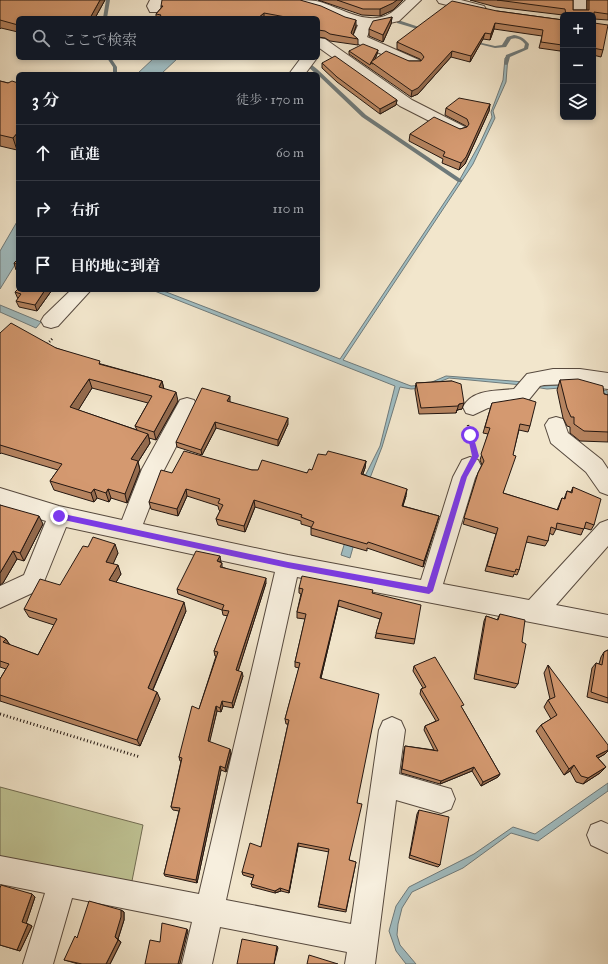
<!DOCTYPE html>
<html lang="ja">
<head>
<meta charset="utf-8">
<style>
  :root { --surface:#171b24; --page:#20242c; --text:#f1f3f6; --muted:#9ea1a6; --line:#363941 }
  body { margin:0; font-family:"IM FELL Great Primer","Noto Serif JP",serif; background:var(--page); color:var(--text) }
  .controls { position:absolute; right:12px; top:12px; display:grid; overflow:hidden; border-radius:6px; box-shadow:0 2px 6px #0003 }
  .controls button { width:36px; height:36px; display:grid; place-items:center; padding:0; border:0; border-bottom:1px solid var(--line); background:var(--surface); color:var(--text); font:20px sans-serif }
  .stop { position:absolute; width:12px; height:12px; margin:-9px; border:3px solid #7c3aed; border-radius:50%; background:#fff }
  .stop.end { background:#7c3aed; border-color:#fff; box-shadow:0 1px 4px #0008 }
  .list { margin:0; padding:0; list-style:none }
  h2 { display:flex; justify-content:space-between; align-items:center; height:52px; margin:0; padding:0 16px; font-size:17px }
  h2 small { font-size:13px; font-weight:400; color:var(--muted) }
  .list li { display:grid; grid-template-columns:26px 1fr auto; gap:12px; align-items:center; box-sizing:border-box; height:56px; padding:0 16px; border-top:1px solid var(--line) }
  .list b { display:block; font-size:15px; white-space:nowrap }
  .list em { font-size:13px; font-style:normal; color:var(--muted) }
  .icon { flex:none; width:22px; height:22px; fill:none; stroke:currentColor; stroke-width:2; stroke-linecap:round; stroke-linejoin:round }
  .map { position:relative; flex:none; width:608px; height:964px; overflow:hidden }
  .search { position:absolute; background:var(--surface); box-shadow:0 2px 6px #0003; left:16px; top:16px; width:304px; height:44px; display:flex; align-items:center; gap:10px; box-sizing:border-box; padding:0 14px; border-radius:6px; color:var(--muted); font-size:15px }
  .panel { position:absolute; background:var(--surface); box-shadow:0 2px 6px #0003; left:16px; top:72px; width:304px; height:220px; border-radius:6px }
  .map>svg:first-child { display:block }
  .green { fill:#bfc394; stroke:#716c52 }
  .water { fill:#a0bdc2; stroke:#6e7a7b }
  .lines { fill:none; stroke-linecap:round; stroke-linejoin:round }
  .stream { fill:#6e7a7b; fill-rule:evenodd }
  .minor-casing { stroke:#574a3f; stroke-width:2 }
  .path-far1 { stroke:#231610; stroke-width:2.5; stroke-dasharray:1 2; stroke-linecap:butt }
  .path { stroke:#231610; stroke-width:3; stroke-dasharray:1 2.5; stroke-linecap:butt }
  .minor { fill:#f7efde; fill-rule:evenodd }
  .wall { fill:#b68460; stroke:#231610; fill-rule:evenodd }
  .shaded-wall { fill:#946b4e; stroke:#231610 }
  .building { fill:#d49970; stroke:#231610 }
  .route { fill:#7c3aed }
</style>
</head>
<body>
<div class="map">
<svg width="608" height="964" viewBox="0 0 608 964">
  <rect width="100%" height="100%" fill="#f2e6cc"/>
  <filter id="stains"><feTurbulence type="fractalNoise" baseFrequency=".005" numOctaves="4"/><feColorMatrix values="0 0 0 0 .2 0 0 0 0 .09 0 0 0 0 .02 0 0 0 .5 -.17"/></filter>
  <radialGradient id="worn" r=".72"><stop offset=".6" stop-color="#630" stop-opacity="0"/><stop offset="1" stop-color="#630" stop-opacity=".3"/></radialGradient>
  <!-- green -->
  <polygon class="green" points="0,787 143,825 131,886 0,861"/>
  <!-- water -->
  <g class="water">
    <polygon points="508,56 506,82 493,111 495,118 473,164 343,360 411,386 425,385 446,376 525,382 544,386 571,384 601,391 607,390 608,401 573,387 547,389 522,385 449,378 424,388 411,389 400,387 382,447 370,478 372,480 350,558 341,555 365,476 380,446 395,386 152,290 161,290 340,359 460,179 480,143 492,117 491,112 503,80 505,58"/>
    <polygon points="154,58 178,58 161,74 137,74"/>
    <polygon points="18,220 18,260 0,289 0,251"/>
    <polygon points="0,305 41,322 36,328 0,312"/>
    <polygon points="608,783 608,791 538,841 511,833 463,868 412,892 402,908 398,924 397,935 400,945 416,964 406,964 396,951 389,931 396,906 409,887 474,854 513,827 535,834"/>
  </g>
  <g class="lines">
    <!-- stream -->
    <g class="stream">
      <polygon points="106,0 110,0 107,18 103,18"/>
      <polygon points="397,21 401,21 428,30 424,31 397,23"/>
      <path d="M514 35C521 36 525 39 529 44L528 49 510 57 508 64 506 65 504 64 506 55 524 48 525 44C521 39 517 37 511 39L506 47 495 48 471 42 473 41 495 46 502 45 507 37Z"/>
      <polygon points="107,58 111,58 117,67 117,74 113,74 113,67"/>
      <polygon points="298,58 303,58 317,69 366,115 462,180 462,182 458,182 362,117 318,75 318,74 316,74"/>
    </g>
    <defs>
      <g id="minor">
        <polygon points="150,0 164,0 160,12 150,12 147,6"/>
        <path d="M291 0C299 0 308 0 316 1 339 6 366 27 389 14 395 11 401 4 406 0H421L399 21 371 27 367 37 419 60 422 63 419 66H409L354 42 352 39 358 25 345 22 321 11 293 3Z"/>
        <polygon points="437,0 461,0 484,6 486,9 484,12 479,13 439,3"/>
        <rect x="572" y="0" width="14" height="15"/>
        <polygon points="318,38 325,39 412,100 465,127 467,130 465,133 459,135 453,133 400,106 318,47"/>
        <polygon points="301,58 317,58 305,74 289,74"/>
        <polygon points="71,290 91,290 58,326 51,328 44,326 41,321 44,316"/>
        <path d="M553 369H580L608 373V389L571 384 544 385 540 386 527 402 488 408 473 415 466 413 463 407C472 389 496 391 514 389L527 374Z"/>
        <polygon points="187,398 194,400 197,406 164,470 143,524 288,555 421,580 453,477 462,460 470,457 478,460 481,466 475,478 443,584 529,600 600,523 608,520 608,546 556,605 608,615 608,637 297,577 226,900 351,924 379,730 383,721 392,717 401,721 405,730 399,774 451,789 455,799 451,809 441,813 396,800 375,964 345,964 347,952 220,927 212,964 182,964 192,922 72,898 53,964 23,964 45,893 0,884 0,856 199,894 275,572 66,527 41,589 0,608 0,586 24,575 46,521 0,506 0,488 59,506 122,520 142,469 180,400"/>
        <polygon points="556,417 563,419 568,433 602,460 608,469 608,495 600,492 586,472 551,443 545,425 549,419"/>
        <polygon points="601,821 608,824 608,853 591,845 587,835 591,825"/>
      </g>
    </defs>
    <!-- minor casing -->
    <use href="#minor" class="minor-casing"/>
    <!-- path-far1 -->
    <g class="path-far1">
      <polyline points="45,346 53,338"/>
      <polyline points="468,425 473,447"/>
    </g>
    <!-- path -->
    <polyline class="path" points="0,714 140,757"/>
    <!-- minor -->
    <use href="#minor" class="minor"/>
  </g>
  <!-- wall -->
  <g class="wall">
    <polygon points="0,0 105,0 95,18 18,18 18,32 1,28 0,29"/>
    <polygon points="300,0 356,26 353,35 358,39 358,45 330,41 325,38 318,37 318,18 156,18 156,14 161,8 161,6"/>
    <polygon points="318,0 403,0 393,10 380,16 362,15"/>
    <polygon points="470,0 573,0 573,10 587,10 587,0 608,0 608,20 594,19 594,23 603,50 601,57 593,55 593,15 563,15 496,7"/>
    <polygon points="497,11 563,20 563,50 561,49 560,51 539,48 542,36 494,29 490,40 483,39 470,62 451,57 418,94 411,97 349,54 349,51 378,50 377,54 375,59 409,61 421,61 420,59 397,49 397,42"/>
    <polygon points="392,17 391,24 383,42 369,36 369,29"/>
    <polygon points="322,63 397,100 396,105 380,114 337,82 322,68"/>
    <polygon points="0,81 8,83 18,83 18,149 17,150 0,146"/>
    <polygon points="490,104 489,111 465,164 459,170 442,163 443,159 409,141 410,134 460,129 467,127 466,126 445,115 446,108"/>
    <polygon points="18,259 18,270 16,270 14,263"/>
    <polygon points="18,290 52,290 37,311 19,307 16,301 18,299 15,292"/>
    <path d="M0 333 56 348 101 364 162 381 164 389 178 401 156 440 149 438 150 443 138 462 140 470 127 503 111 498 109 502 97 498 94 502 54 490 50 481 58 470 1 453 0 454ZM92 388 148 403 135 426 137 430 78 410Z"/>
    <polygon points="560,380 608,395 608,442 580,441 570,433 570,427 567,426 563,418 557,390"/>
    <polygon points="452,381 462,409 457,410 456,413 419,414 415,390 416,383"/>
    <polygon points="230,402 288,424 278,446 216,428 202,455 177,447 176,442"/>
    <polygon points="492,403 530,426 528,432 519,430 503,493 557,510 562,498 564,499 567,491 571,492 573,487 594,525 591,530 584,528 581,535 556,529 553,535 549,533 548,541 545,546 526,542 519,570 517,575 514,574 513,577 485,571 496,534 463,524 478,473 482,465 480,460 488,434 483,433"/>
    <polygon points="326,455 366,461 365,468 363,474 406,496 403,506 439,516 423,567 367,548 367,551 311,535 311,527 301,524 301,521 255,507 245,532 218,525 216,519 220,511 219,510 218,506 187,496 178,516 151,509 149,502 172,473 252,470 307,473 312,470"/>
    <polygon points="0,505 43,524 24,561 17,559 3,583"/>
    <polygon points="118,553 113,563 121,574 116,582 186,611 153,690 160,699 140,746 0,701 0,679 6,669 0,667 0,636 6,639 10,645 38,655 54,625 29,617 24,609 60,585"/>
    <polygon points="220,562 222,563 222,567 266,583 238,671 243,676 233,708 223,706 221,712 217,711 209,742 231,753 226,772 221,770 197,883 165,876 164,874 179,811 173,810 171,807 181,761 180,761 179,757 199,709 216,656 215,656 214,651 228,616 223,615 222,610 178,594 177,589"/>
    <polygon points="299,588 373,593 415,639 414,644 375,638 380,619 338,606 321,678 357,803 349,860 356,862 346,912 318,907 329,852 298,846 289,893 281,891 275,893 252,887 251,884 253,878 243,875 242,872 261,847 288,724 286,724 285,719 299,668 295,667 295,662 305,619 297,618 297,612 301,594 299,593"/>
    <polygon points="500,614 522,642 518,684 515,688 474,679 484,621 486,616 497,620"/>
    <polygon points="608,650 608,703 587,697 592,668 596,663 599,664 601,657 604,652"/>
    <polygon points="548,665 605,754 598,758 606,767 600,773 583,784 576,782 570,771 564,775 536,731 541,725 551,719 544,707 548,700 550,699 544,673"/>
    <polygon points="414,666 462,708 500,774 498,777 481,786 472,771 440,784 401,773 404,750 405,746 434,750 424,730 425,726 436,721 420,694 421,689 423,688 413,671"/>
    <polygon points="419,810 440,865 438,867 409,858 417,814"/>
    <polygon points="0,888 32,894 35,897 26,923 32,926 20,951 0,945"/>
    <polygon points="121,910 124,912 124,920 118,939 121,942 110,964 78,964 68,961 64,960 77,938"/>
  </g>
  <!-- shaded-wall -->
  <g class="shaded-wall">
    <polygon points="100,0 105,0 95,18 90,18"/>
    <polygon points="397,0 403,0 393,10 380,16 380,9"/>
    <polygon points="264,13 264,18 258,18"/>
    <polygon points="392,17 391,24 383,42 383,35"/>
    <polygon points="356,20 356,26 352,38 351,33"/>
    <polygon points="495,23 494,29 490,40 491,34"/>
    <polygon points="485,33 483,39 470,62 471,56"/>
    <polygon points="378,50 377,54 373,64 371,63"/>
    <polygon points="452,51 451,57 418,94 411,97 412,91"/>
    <polygon points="397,100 396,105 380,114 380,109"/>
    <polygon points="490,104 489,111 465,164 459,170 461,163"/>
    <polygon points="18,132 18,149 17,150 13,138"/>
    <polygon points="45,290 52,290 37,311 35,305"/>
    <polygon points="89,379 92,388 74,417 70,407"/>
    <polygon points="162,381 164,390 159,387"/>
    <polygon points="176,392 178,401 156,440 154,432"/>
    <polygon points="230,396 230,402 227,407 227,401"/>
    <polygon points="464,403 462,409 457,410 456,413 459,404"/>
    <polygon points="288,418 288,424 278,446 278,440"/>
    <polygon points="215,422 216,428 202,455 201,450"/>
    <polygon points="148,434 150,443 138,462 140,470 127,503 125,494 131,459"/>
    <polygon points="366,461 365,468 360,481 361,474"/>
    <polygon points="94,489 97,498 94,502 91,493"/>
    <polygon points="108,489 111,498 109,502 106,493"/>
    <polygon points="186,489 187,496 178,516 177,509"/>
    <polygon points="407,489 406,496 400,513 402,506"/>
    <polygon points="254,500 255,507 245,532 244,526"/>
    <polygon points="39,516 43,524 24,561 20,553"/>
    <polygon points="439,516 437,523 423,567 424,561"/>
    <polygon points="115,544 118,553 110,571 106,562"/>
    <polygon points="13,551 17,559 3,583 0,585 0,573"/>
    <polygon points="220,556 221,562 217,561"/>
    <polygon points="118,565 121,574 112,589 109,580"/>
    <polygon points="266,578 266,583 237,675 236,670"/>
    <polygon points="339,600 338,606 320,682 320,678"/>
    <polygon points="184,602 186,611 150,696 148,688"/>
    <polygon points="6,639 11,647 3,642"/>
    <polygon points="242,672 243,676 233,708 232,703"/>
    <polygon points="157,692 160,699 140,746 137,740"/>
    <polygon points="222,701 223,706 221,712 220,708"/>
    <polygon points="216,706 217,711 209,745 208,741"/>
    <polygon points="230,749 231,753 226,772 225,768"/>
    <polygon points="608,750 608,751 605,754 591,762 596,756"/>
    <polygon points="574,765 570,771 564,775 569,769"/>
    <polygon points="220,766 221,770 197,883 196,880"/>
    <polygon points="474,767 472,771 440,784 441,781"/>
    <polygon points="606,767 600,773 583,784 588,778"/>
    <polygon points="500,774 498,777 481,786 483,782"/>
    <polygon points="298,843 298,846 289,893 289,891"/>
    <polygon points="280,888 281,891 275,893 275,891"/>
    <polygon points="32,894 35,897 26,924 22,922"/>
    <polygon points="121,910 124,912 124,920 118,939 115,937"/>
    <polygon points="28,924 32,926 20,951 17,950"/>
    <polygon points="187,929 188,931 180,964 178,964"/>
    <polygon points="118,940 121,942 110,964 106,964"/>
    <polygon points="277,946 278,948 274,964"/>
  </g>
  <!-- building -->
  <g class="building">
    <polygon points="0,0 100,0 90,18 18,18 18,25 0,20"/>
    <polygon points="162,0 300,0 321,6 345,17 356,20 351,33 358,39 330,34 325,31 318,30 318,18 291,18 264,13 258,18 159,18 161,15 156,14 163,6 161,6"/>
    <polygon points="337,0 397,0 393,3 380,9 363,9"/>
    <polygon points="497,0 573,0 573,10 589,10 589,0 608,0 608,14 594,12 594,23 608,25 603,50 593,48 593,15 566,15 565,9"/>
    <polygon points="452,1 497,11 563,20 563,43 562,43 562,45 541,42 543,30 495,23 491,34 485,33 471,56 452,51 418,88 412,91 371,62 386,51 409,61 421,61 424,57 421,53 397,42"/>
    <polygon points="392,17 383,35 369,29 373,21"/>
    <polygon points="363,44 378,50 372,61 371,62 370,65 349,51"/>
    <polygon points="335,56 397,100 380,109 337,77 322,63"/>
    <polygon points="0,81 8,83 12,81 18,83 18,132 13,138 0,135"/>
    <polygon points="459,98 490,104 466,157 461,163 443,156 445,152 410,134 434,117 460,129 467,127 469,124 467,119 446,108"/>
    <polygon points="18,259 18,265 14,263"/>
    <polygon points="18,289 18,290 45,290 35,305 16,301 21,294 15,292"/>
    <polygon points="11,323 56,348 100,361 99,364 162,381 159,387 176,392 154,432 135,426 152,396 89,379 70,407 148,434 131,459 138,461 125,494 108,489 106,493 94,489 91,493 50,481 62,464 0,445 0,333"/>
    <polygon points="578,379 603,386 604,394 608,395 608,432 584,431 574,424 574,417 571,417 567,408 560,380"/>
    <polygon points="452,381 461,384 464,403 459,404 458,406 421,408 416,383"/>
    <polygon points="202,388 230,396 227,401 288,418 278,440 215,422 201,450 176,442"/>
    <polygon points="523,398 536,402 530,426 520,424 513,455 516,456 503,493 558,510 562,498 565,499 567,491 572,493 573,487 601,499 594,525 586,522 584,529 557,523 556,529 551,527 548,541 528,536 519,570 516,569 515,572 487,566 498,528 464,518 478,473 484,461 481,454 490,428 485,427 492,403"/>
    <polygon points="184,451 252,470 258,470 262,460 307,473 309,469 312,470 318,454 326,455 328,451 366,461 361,474 407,489 402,506 439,516 424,561 368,542 367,544 311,528 314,522 301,517 302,515 254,500 244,526 216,519 223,505 218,503 220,499 186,489 177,509 149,502 161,470 172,473"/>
    <polygon points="0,505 39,516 20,553 13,551 0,573"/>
    <polygon points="93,537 115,544 106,562 118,565 109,580 184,602 148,688 157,692 137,740 0,695 0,679 9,664 0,661 0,636 6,639 3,642 38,655 57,619 24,609 40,579 60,585 83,546 88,547"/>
    <polygon points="196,551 220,556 217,561 222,563 220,567 266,578 236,670 242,672 232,703 222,701 220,708 216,706 208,741 230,749 225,768 220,766 196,880 164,874 180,808 171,807 182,758 179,757 192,706 199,709 218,652 214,651 229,611 222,610 224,605 177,589"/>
    <polygon points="302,576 373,590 372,593 421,605 415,639 376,633 382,613 339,600 320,678 379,694 357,803 362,804 349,860 356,862 346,910 319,904 329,849 298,843 289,891 280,888 275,891 251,884 254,875 242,872 250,843 261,847 289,720 285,719 300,663 295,662 306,614 297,612 303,589 299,588"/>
    <polygon points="500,614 525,620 522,642 526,644 518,684 476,674 486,616 498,620"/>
    <polygon points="608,650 608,698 591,692 596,663 602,665 604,652"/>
    <polygon points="435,657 464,705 461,706 500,774 483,782 474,767 441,781 402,769 405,746 438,751 425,726 439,720 421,689 426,687 414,666"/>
    <polygon points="548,665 608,745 608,750 596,756 606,767 588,778 581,776 574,765 569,769 541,725 557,715 548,700 555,697"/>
    <polygon points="419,810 449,817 440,865 410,855"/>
    <polygon points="1,885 32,894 22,922 28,924 17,950 0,945 0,888"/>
    <polygon points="89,901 121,910 121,917 115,937 118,940 106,964 82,964 64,960 75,936 77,938"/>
    <polygon points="162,923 187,929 178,964 145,964 150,940 160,942"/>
    <polygon points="242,939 277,946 274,964 237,964"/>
    <polygon points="309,955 338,964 307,964"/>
  </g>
  <!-- route -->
  <polygon class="route" points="467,433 473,435 479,456 467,477 433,591 429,594 288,568 59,519 55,516 59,513 288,562 427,587 461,477 472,456"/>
  <rect width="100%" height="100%" filter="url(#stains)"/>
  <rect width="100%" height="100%" fill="url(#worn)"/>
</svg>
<div class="controls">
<button>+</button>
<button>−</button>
<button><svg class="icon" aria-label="layers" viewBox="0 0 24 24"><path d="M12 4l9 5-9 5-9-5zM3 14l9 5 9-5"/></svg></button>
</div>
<div class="stop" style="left:470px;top:435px"></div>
<div class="stop end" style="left:59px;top:516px"></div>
<div class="search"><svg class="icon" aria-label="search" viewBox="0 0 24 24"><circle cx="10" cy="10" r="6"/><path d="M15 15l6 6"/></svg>ここで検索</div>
<section class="panel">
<h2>3 分<small>徒歩 · 170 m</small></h2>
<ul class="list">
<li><svg class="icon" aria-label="ahead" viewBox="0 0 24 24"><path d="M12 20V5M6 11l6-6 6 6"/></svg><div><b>直進</b></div><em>60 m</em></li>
<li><svg class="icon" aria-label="right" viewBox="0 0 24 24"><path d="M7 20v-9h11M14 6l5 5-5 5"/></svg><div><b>右折</b></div><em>110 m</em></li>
<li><svg class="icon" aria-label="arrive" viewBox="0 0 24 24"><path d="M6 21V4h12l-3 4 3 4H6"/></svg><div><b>目的地に到着</b></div></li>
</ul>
</section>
</div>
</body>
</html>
